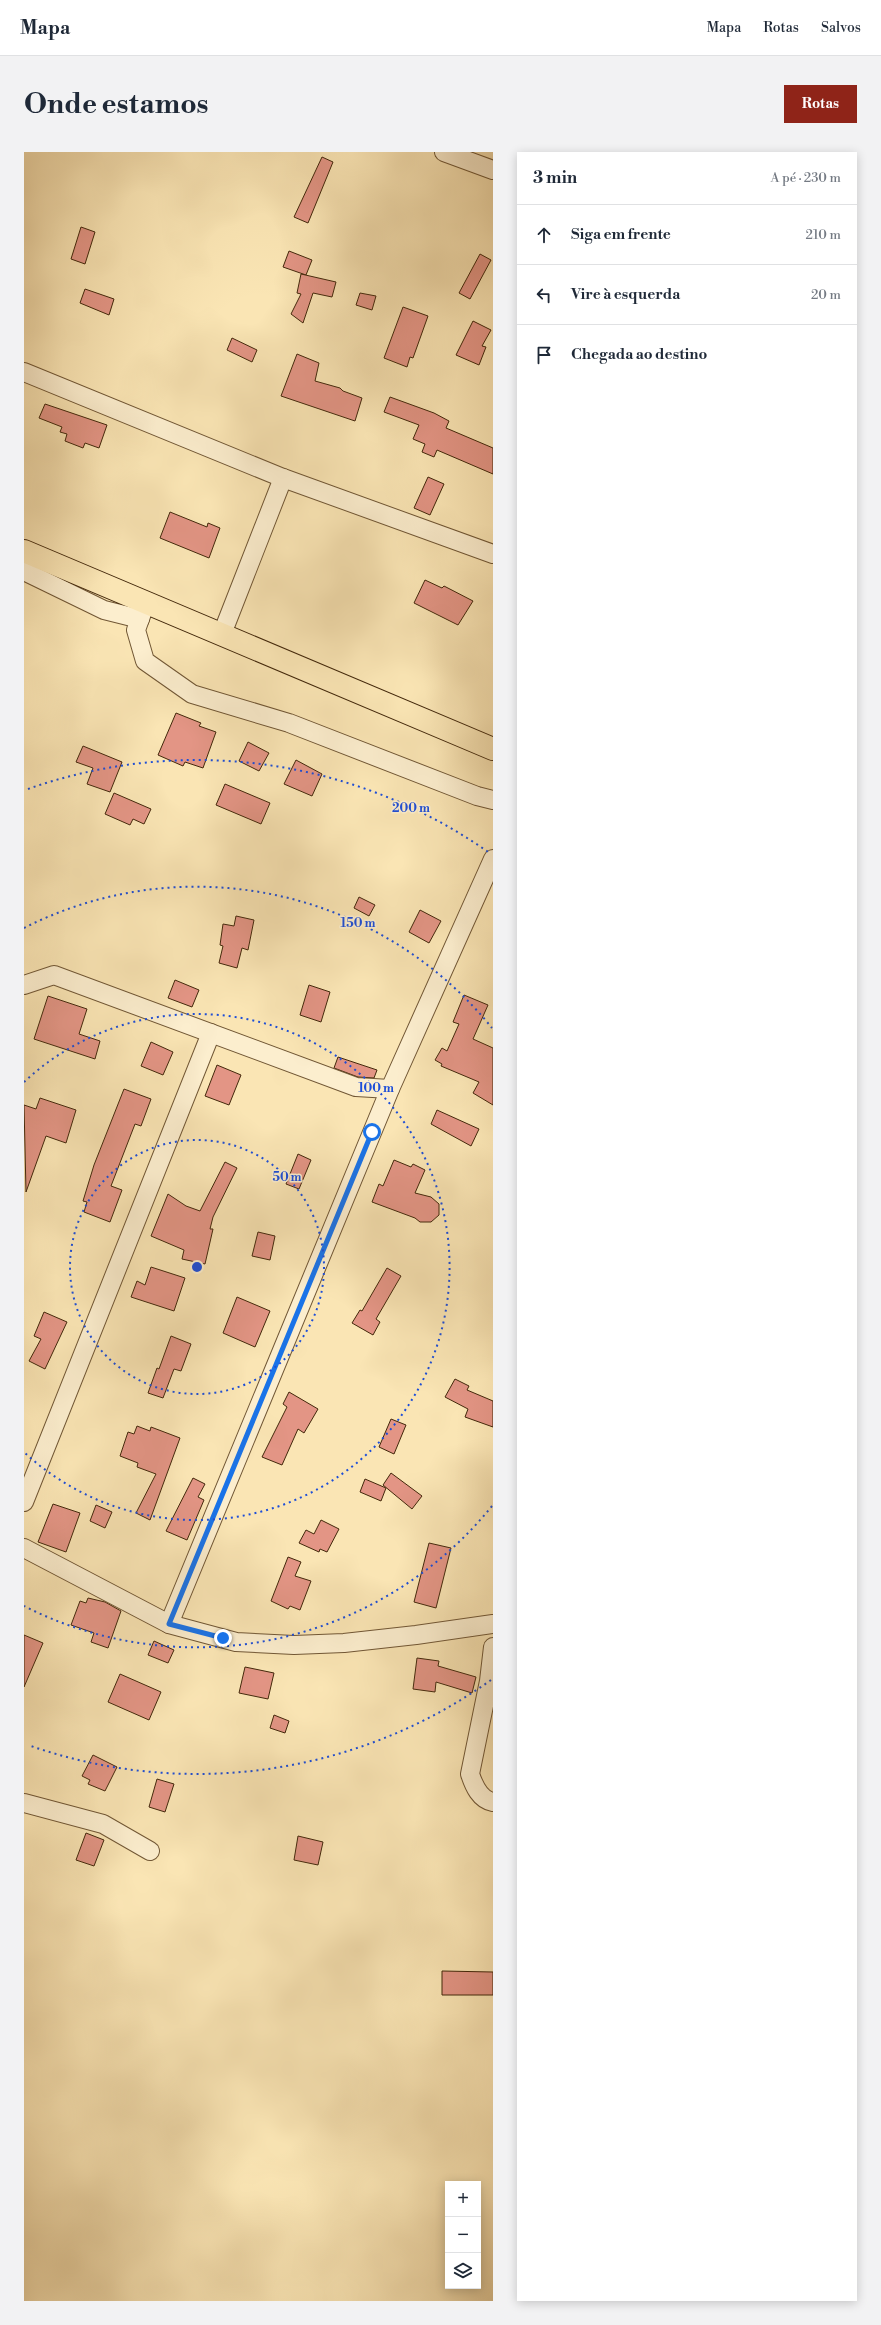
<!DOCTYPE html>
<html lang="pt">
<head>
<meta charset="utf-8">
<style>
  :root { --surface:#fff; --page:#f2f2f3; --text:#1f2937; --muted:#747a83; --line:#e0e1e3; --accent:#8f2418 }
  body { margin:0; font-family:"Libre Bodoni",serif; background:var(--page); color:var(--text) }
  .controls { position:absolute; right:12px; bottom:12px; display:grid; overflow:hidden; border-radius:0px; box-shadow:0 2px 10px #0003 }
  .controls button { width:36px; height:36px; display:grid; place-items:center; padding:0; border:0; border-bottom:1px solid var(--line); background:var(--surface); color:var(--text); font:20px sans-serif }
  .stop { position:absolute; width:12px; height:12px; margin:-9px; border:3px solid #1a73e8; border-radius:50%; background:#fff }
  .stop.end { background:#1a73e8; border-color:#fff; box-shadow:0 1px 4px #0008 }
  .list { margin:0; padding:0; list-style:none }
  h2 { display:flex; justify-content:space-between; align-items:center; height:52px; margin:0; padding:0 16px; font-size:17px }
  h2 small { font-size:13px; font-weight:400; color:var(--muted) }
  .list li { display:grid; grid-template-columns:26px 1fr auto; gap:12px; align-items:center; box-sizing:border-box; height:60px; padding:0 16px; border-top:1px solid var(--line) }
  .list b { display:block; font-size:15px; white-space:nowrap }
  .list em { font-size:13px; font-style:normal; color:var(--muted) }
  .icon { flex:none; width:22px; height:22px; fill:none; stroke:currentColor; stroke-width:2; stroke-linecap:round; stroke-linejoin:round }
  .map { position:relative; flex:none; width:469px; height:2149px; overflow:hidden; border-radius:0px }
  header { display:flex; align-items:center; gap:24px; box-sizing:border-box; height:56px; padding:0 20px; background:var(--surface); border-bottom:1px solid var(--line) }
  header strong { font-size:19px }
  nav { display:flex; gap:22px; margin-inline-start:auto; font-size:14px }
  .intro { display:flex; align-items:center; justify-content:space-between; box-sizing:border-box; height:96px; padding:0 24px }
  h1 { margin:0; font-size:28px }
  .button { padding:10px 18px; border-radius:0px; background:var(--accent); color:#fff; font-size:14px; font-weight:700 }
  main { display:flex; gap:24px; padding:0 24px }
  aside { flex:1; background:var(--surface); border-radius:0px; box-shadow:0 2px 10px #0003 }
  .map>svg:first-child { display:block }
  .building { fill:#e39585; stroke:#43280b }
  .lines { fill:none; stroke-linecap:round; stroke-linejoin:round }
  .minor-casing { stroke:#715735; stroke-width:20 }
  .highway-casing { stroke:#43280b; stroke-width:24 }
  .minor { stroke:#fceece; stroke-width:18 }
  .highway { stroke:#fae5b4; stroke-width:22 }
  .route { stroke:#1a73e8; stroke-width:5 }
  .ring { fill:none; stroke:#1d4ed8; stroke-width:2; stroke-dasharray:2 4 }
  .centre { fill:#1d4ed8; stroke:#fceece; stroke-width:2 }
  .ring-label { font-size:12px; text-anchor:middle; font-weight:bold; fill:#1d4ed8; stroke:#fceece; stroke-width:3; stroke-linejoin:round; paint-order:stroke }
</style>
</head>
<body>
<header>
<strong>Mapa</strong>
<nav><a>Mapa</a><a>Rotas</a><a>Salvos</a></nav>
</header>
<div class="intro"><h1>Onde estamos</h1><a class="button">Rotas</a></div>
<main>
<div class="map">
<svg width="469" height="2149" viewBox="0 0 469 2149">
  <rect width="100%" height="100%" fill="#fae5b4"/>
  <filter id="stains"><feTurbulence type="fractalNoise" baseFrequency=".005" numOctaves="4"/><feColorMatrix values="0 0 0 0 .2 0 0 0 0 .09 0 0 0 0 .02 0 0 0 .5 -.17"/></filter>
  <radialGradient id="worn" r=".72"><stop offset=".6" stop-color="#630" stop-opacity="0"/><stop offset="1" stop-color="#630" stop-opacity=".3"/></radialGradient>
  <!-- building -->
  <g class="building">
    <polygon points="298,5 309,10 284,71 270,65"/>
    <polygon points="57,75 71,80 61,112 47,107"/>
    <polygon points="265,99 288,108 282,123 259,115"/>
    <polygon points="456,102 467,108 446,147 435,141"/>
    <polygon points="277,122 312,130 308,145 289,141 279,171 267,162 277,142 273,141"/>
    <polygon points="61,137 90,147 85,163 56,151"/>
    <polygon points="336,141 352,144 348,158 332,153"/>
    <polygon points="379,155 404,164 389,206 386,205 383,215 360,206"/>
    <polygon points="449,169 467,178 458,194 462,195 455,213 432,203"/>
    <polygon points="208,186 233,198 228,210 203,198"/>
    <polygon points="273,202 295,211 291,229 316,236 319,239 338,246 331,269 257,244"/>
    <polygon points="366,245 410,261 425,269 422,276 469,296 469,322 413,298 410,305 398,300 401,292 389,287 395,273 360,260"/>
    <polygon points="21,252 83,273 75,296 61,291 59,296 41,289 43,282 36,280 38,275 15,266"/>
    <polygon points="404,325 420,332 406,363 390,356"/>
    <polygon points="146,360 183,375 184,371 196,376 185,406 136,386"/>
    <polygon points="401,428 418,436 420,434 449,449 434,473 390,451"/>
    <polygon points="152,561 177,571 175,574 192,580 179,616 161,610 159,614 134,603"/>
    <polygon points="224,590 245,601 235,619 215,609"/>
    <polygon points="59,594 98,610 86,640 63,632 69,616 52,610"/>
    <polygon points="272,608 298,622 288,644 260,632"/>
    <polygon points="201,632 246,651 237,672 192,653"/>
    <polygon points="90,641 127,657 120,672 109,667 106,673 81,662"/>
    <polygon points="335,745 351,753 345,764 330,756"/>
    <polygon points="396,758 417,769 405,791 385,780"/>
    <polygon points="212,764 230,768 224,798 218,796 213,816 195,811 199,794 196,793 199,772 210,774"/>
    <polygon points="151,828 175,838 168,855 144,846"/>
    <polygon points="285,833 306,840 297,870 276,863"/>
    <polygon points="440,843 464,853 449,887 469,896 469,953 449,941 455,930 417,914 418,912 411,908 418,896 423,899 435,872 429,870"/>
    <polygon points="24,844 63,857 55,882 76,889 71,907 10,887"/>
    <polygon points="127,890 149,900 139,923 117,914"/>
    <polygon points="314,905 353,918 350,926 334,925 310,916"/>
    <polygon points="193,913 217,923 205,953 181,944"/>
    <polygon points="100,937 127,947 117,974 111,972 87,1034 98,1038 86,1070 60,1060 63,1050 59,1049 70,1013"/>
    <polygon points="16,946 52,958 42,991 22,984 2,1040 0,953 12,957"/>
    <polygon points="413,958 455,977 447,994 407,972"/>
    <polygon points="274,1002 287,1008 275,1037 262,1032"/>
    <polygon points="370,1008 387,1015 389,1012 401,1018 391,1041 407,1045 415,1052 415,1063 407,1070 396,1070 391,1066 348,1050 355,1032 359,1034"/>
    <polygon points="201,1010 213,1016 189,1065 186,1077 189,1077 181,1112 158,1107 160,1098 127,1084 144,1042 162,1054 176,1059"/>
    <polygon points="234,1080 251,1084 246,1108 228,1104"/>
    <polygon points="127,1115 161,1126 150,1159 107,1145 113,1129 121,1133"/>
    <polygon points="363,1116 377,1124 352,1167 356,1170 349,1183 328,1171 336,1158 338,1159"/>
    <polygon points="213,1145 246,1159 231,1195 199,1181"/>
    <polygon points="20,1160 43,1170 21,1217 5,1209 17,1187 10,1184"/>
    <polygon points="147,1184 167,1192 157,1219 150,1217 139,1246 124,1241 133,1216 135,1217"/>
    <polygon points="431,1227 445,1234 443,1238 469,1249 469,1275 441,1265 444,1257 421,1245"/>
    <polygon points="265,1240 294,1257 280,1281 274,1277 258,1313 238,1305 263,1255 259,1252"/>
    <polygon points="367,1267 382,1273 370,1302 355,1295"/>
    <polygon points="113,1274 126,1279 127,1275 156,1286 126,1368 112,1361 132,1322 113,1315 114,1311 96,1304 104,1280 110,1282"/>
    <polygon points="367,1321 398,1344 388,1357 359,1333"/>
    <polygon points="169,1326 181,1332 174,1345 180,1348 163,1388 142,1379"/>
    <polygon points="341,1327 362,1336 357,1349 336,1340"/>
    <polygon points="29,1352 56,1361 42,1400 14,1390"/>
    <polygon points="72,1353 88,1360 81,1376 66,1369"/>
    <polygon points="297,1368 315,1377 303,1400 296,1397 295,1400 275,1391 282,1378 290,1382"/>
    <polygon points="405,1391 427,1396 412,1456 390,1450"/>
    <polygon points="264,1405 277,1410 271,1424 287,1429 276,1458 266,1454 264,1457 247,1449"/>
    <polygon points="64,1446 81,1450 97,1459 84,1496 67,1490 70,1481 47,1473 56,1449 62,1451"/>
    <polygon points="0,1483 19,1491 0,1535"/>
    <polygon points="130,1489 150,1498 144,1511 124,1503"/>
    <polygon points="393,1506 415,1509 414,1514 452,1525 448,1541 412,1530 411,1540 389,1537"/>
    <polygon points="221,1515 250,1521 244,1547 215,1541"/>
    <polygon points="96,1522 137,1540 125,1568 84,1550"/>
    <polygon points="250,1563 265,1569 261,1581 246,1576"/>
    <polygon points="69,1603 93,1615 81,1639 64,1632 66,1628 58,1624"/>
    <polygon points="133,1627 150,1632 141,1660 125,1655"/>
    <polygon points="62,1681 80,1688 70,1714 52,1708"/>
    <polygon points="274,1684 299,1690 294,1713 270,1708"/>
    <polygon points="418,1819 469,1820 469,1843 418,1843"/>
  </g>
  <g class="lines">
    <defs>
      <g id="minor">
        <polyline points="420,0 469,18"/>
        <polyline points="0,220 259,326 469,402"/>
        <polyline points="0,419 80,458 116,467"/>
        <polyline points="122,450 112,478 121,509 168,542 265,571 453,644 469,648"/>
        <polyline points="198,482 259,326"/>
        <polyline points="0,833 30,823 332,935 366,937"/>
        <polyline points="0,1350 187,881"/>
        <polyline points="0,1396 145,1472 212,1490 270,1493 320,1491 392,1483 469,1472"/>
        <polyline points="145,1472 366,937 469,707"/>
        <path d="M469 1495 465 1529 446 1622C450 1634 456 1648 469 1650"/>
        <polyline points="0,1651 79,1672 126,1699"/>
      </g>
      <polyline id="highway" points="0,399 469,597"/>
    </defs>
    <!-- minor casing -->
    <use href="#minor" class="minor-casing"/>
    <!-- highway casing -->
    <use href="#highway" class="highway-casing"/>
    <!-- minor -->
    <use href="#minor" class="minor"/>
    <!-- highway -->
    <use href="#highway" class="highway"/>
  </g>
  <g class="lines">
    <!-- route -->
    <polyline class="route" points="199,1486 145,1472 348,980"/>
  </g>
  <!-- distance rings -->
  <g class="ring">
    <circle cx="173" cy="1115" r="127"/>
    <path d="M0 930A253 253 0 1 1 0 1300"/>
    <path d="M468 1354A380 380 0 0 1 0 1454M0 776A380 380 0 0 1 468 876"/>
    <path d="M467 1528A507 507 0 0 1 4 1593M4 637A507 507 0 0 1 467 702"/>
  </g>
  <circle cx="173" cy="1115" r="6" class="centre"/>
  <g class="ring-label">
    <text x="387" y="660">200 m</text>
    <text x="334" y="775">150 m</text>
    <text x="352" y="940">100 m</text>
    <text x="263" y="1029">50 m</text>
  </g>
  <rect width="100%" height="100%" filter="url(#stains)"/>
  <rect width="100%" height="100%" fill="url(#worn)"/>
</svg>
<div class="controls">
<button>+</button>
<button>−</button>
<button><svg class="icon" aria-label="layers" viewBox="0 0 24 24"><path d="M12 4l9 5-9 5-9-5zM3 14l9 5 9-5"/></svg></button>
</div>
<div class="stop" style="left:348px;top:980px"></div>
<div class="stop end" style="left:199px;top:1486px"></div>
</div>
<aside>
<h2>3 min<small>A pé · 230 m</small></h2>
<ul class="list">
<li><svg class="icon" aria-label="ahead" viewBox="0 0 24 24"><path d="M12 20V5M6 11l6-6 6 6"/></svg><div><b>Siga em frente</b></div><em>210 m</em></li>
<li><svg class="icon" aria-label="left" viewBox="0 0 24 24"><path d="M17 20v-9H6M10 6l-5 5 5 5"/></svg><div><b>Vire à esquerda</b></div><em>20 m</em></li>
<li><svg class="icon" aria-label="arrive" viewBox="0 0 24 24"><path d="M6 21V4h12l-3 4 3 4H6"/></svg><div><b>Chegada ao destino</b></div></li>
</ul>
</aside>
</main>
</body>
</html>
